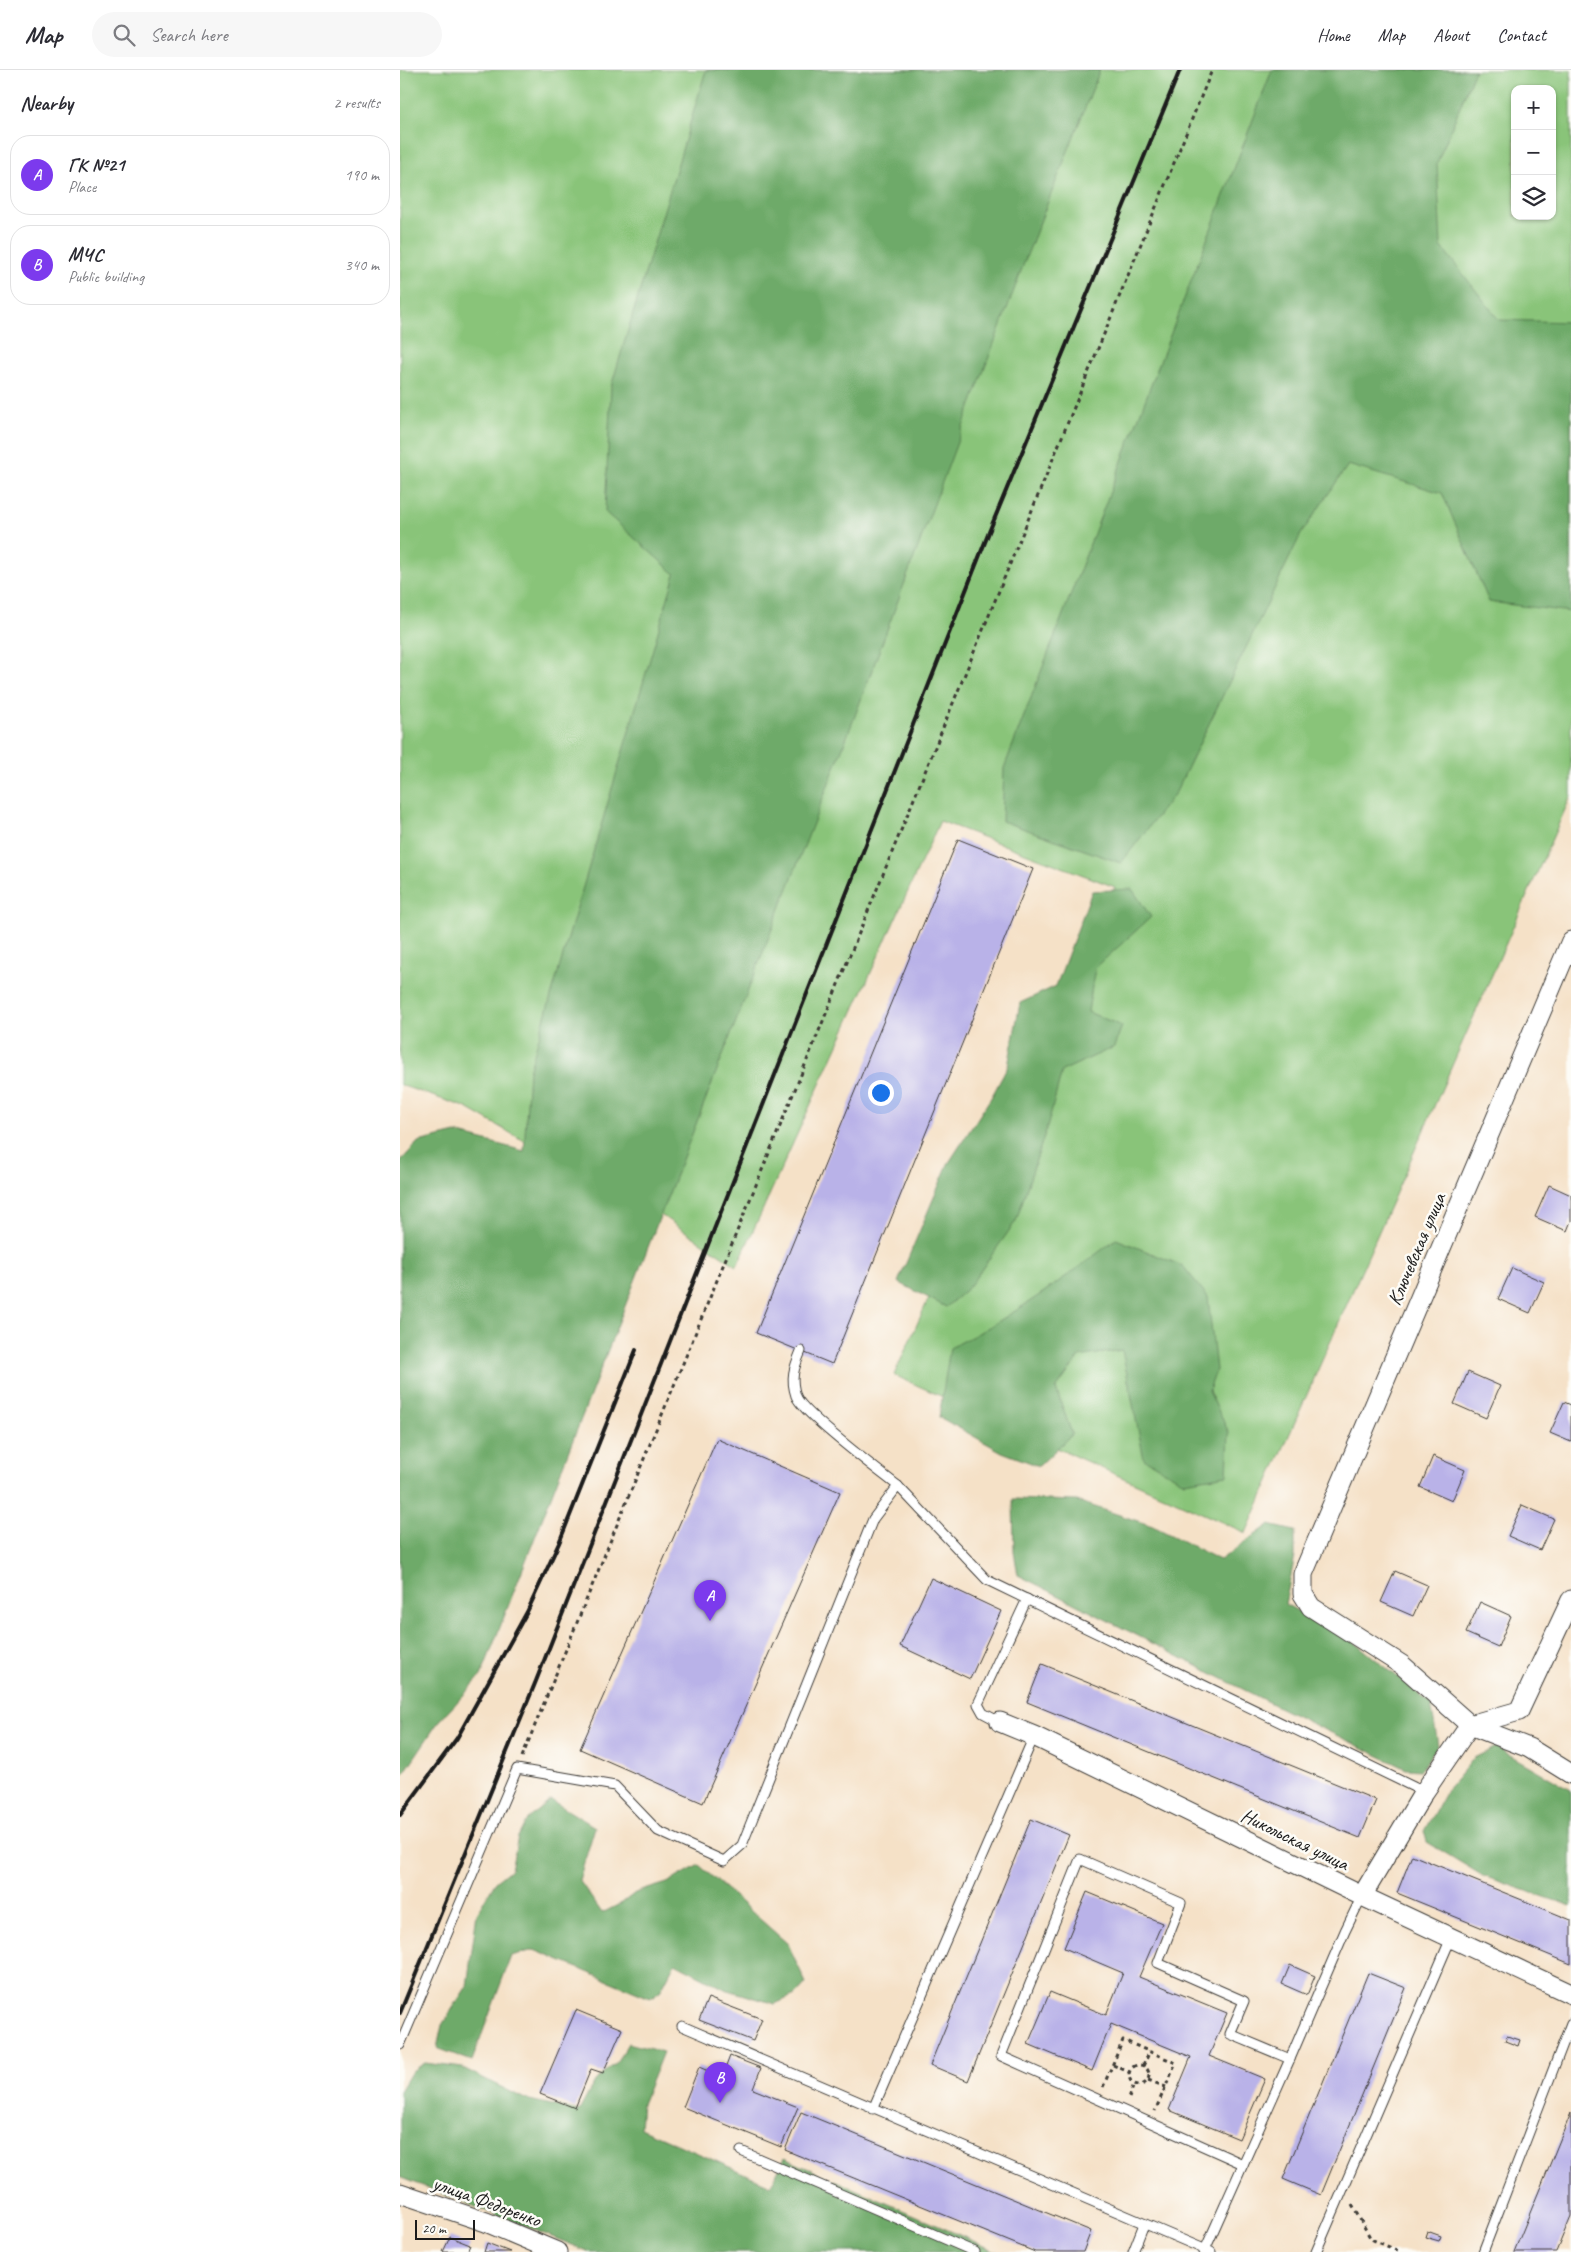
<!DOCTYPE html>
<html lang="en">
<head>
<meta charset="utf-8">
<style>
  :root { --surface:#fff; --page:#f7f7f7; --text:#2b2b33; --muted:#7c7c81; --line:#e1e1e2; --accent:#7c3aed }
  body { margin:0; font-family:Caveat,sans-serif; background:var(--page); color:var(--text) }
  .controls { position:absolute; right:15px; top:15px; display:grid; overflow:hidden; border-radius:10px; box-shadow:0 1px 4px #0004 }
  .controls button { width:45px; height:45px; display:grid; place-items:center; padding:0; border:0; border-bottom:1px solid var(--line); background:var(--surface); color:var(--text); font:25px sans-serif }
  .scale { position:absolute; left:15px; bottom:12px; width:60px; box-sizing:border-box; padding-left:5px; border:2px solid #1c1c1c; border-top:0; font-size:14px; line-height:18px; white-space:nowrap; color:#1c1c1c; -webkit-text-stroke:4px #fdfcf7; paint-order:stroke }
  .you { position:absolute; left:480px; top:1022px; width:18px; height:18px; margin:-12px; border:4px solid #fff; border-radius:50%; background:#1a73e8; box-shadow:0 0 0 8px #1a73e833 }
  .badge { display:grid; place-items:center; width:32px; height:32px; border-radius:50%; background:var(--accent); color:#fff; font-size:16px; font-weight:700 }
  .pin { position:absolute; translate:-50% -41px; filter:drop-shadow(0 1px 2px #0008) }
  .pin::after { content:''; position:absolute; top:26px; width:18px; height:15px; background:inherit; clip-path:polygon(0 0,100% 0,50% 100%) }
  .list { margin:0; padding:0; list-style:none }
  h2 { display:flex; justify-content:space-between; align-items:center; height:65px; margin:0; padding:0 20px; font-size:21px }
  h2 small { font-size:16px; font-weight:400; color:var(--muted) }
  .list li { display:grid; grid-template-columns:32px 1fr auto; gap:15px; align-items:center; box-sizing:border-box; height:80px; margin:0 10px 10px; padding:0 10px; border:1px solid var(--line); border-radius:20px }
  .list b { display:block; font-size:19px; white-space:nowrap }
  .list p { margin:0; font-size:16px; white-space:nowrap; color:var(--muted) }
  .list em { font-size:16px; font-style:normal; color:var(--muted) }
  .icon { flex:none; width:28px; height:28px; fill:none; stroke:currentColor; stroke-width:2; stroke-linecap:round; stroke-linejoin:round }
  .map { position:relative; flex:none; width:1171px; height:2182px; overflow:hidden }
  header { display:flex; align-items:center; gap:30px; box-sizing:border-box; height:70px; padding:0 25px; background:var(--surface); border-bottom:1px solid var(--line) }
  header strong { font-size:24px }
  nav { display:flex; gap:28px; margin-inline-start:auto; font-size:18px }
  .search { width:350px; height:45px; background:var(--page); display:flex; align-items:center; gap:12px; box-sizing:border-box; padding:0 18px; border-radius:28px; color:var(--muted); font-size:19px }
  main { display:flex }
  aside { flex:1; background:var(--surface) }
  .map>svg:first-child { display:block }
  .green { fill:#89c479; stroke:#52704a; fill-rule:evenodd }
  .forest { fill:#6eaa69; stroke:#456342 }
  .building { fill:#b9b2e8 }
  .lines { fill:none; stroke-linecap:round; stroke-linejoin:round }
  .service-casing { stroke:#3d3a36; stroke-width:11 }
  .minor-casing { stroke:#3d3a36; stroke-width:21 }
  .path { stroke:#3d3a36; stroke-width:3; stroke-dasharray:4 4; stroke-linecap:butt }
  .service { stroke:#fff; stroke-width:9 }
  .minor { stroke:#fff; stroke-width:19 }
  .rail { stroke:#1c1c1c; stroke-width:4 }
  .labels { text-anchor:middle; stroke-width:5; stroke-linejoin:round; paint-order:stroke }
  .street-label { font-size:20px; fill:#1c1c1c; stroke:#fdfcf7 }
</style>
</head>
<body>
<header>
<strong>Map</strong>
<div class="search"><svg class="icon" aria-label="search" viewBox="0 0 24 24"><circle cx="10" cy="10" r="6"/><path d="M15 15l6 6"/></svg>Search here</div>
<nav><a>Home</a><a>Map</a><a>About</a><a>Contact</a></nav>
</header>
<main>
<aside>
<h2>Nearby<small>2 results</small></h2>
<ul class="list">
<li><span class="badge">A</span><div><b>ГК №21</b><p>Place</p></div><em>190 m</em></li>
<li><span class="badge">B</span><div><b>МЧС</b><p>Public building</p></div><em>340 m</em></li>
</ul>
</aside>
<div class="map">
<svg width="1171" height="2182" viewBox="0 0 1171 2182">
  <rect width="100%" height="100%" fill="#fdfcf7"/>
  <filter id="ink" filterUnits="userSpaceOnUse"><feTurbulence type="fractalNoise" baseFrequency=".02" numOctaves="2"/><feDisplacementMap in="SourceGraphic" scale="10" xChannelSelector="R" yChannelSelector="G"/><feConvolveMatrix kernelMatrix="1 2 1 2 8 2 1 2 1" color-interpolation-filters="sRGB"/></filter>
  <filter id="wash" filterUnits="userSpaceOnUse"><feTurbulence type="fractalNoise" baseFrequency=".0096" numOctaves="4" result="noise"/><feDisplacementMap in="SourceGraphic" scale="20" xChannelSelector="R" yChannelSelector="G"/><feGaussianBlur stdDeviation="1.12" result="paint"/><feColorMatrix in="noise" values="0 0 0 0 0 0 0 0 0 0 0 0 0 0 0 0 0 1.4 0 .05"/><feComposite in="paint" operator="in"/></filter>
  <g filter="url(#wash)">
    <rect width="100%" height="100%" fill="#f5e1c7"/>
    <!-- green -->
    <path class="green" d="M0 0H1171V726L846 1463 494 1305 715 817 540 751 337 1196 183 1093 126 1072 65 1037 0 1015ZM1115 19H1152V146H1115Z"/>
    <!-- forest -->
    <g class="forest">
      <polygon points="306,0 700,0 627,185 453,651 81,1606 37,1654 0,1709 0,1092 18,1072 56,1063 124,1081 129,1001 275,504 205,442 211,317"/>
      <polygon points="872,0 1075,0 1037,93 1041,176 1099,250 1171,252 1171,542 1089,532 1042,423 948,395 901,464 776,722 721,793 602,751 604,698"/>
      <polygon points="732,819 751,847 695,898 688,942 722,956 714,977 662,1001 648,1054 616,1151 569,1217 546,1237 498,1212 548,1094 592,1026 608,996 620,933 656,916 692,821"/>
      <path d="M716 1169 783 1196 808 1227 816 1300 809 1321 829 1363 827 1405 784 1412 744 1389 722 1280 679 1287 656 1319 672 1364 639 1396 602 1382 539 1347 550 1278C609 1249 664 1209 716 1169Z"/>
      <polygon points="613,1429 677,1431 753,1456 820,1490 869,1455 895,1461 895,1486 885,1534 952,1570 1031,1634 1038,1675 1021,1700 1006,1699 874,1635 618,1505 614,1482"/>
      <polygon points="1096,1677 1171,1720 1171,1836 1083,1806 1027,1772 1024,1761 1046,1721 1074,1688"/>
      <polygon points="151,1730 195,1757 179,1810 202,1843 222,1833 235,1823 267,1813 299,1795 388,1874 406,1913 395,1925 375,1934 325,1919 275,1893 261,1920 250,1928 134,1880 111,1886 72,1991 37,1978 42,1955 67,1916 77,1843 95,1812 111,1799 118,1767 126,1751"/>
      <polygon points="228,1973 263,1982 242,2034 240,2058 371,2115 384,2088 598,2182 190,2182 0,2107 0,2021 12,2001 25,1993 63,1998 125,2029 179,2041 195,2011 217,1992"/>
    </g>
    <g id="blocks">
      <!-- building -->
      <g class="building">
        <polygon points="558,769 633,799 432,1294 356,1263"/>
        <polygon points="1149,1115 1171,1125 1171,1151 1167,1161 1135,1147"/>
        <polygon points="1112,1198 1144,1212 1130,1243 1098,1229"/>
        <polygon points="1068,1302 1100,1316 1086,1348 1054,1334"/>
        <polygon points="1164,1332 1171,1335 1171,1372 1150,1363"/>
        <polygon points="317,1369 440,1422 303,1733 180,1679"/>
        <polygon points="1033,1386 1065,1400 1052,1431 1020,1417"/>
        <polygon points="1122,1435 1154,1449 1140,1480 1108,1466"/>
        <polygon points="995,1501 1027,1515 1013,1546 981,1532"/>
        <polygon points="531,1508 601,1541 570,1609 500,1576"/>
        <polygon points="1080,1532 1111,1546 1098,1577 1066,1563"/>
        <polygon points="642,1594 976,1730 960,1768 627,1632"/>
        <polygon points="631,1749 669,1765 568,2011 530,1995"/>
        <polygon points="1012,1785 1171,1850 1171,1894 997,1823"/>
        <polygon points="687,1822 762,1853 739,1907 827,1943 809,1986 865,2009 839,2069 769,2040 791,1987 711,1954 692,2001 628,1974 650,1922 706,1945 723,1903 664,1878"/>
        <polygon points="890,1895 915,1906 907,1925 882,1914"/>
        <polygon points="968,1903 1006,1918 921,2125 883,2109"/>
        <polygon points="308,1928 362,1949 353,1971 299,1950"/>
        <polygon points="176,1940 222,1959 203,2003 191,1999 175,2038 140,2024"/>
        <polygon points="1107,1966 1120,1970 1118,1976 1105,1971"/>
        <polygon points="330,1986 361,1998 353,2019 398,2037 381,2077 283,2037 299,1997 322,2007"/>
        <polygon points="401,2042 691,2161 683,2182 635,2182 385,2080"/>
        <polygon points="1171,2043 1171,2146 1156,2182 1114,2182"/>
        <polygon points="1027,2161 1041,2166 1039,2171 1025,2167"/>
        <polygon points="50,2167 70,2175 67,2182 43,2182"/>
        <polygon points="87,2173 110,2182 84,2182"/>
      </g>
    </g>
  </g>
  <g filter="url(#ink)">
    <use href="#blocks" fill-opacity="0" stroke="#3d3a36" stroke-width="1"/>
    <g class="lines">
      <defs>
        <g id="service">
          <path d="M401 1281C394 1298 390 1308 396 1326 402 1343 479 1401 498 1416"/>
          <polyline points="600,1652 583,1643 578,1634 627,1529"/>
          <polyline points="282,1956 811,2182"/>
          <polyline points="0,1975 117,1699 215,1716 258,1761 324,1791 342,1775 473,1449 498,1416 587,1510 1024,1722"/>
          <polyline points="473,2039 634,1666"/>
          <polyline points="341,2081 575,2182"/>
          <polyline points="843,2094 601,1986 680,1789 781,1833 758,1893 844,1931 830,1964 890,1989"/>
          <polyline points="733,2182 744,2154"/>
          <polyline points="804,2182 890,1989 945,1861 962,1826"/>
          <polyline points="916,2182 1051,1868"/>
          <polyline points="1083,2182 1171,1953"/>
        </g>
        <g id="minor">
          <polyline points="1171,871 903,1504 903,1524 911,1537 1002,1595 1070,1655 1129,1678 1171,1704"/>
          <polyline points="600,1652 634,1666 962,1826 1171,1924"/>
          <polyline points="962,1826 1024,1722 1070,1655 1119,1641 1171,1530"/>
          <polyline points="0,2123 86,2152 157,2182"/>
        </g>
      </defs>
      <!-- service casing -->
      <use href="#service" class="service-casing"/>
      <!-- minor casing -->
      <use href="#minor" class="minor-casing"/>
      <!-- path -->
      <g class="path">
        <polyline points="122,1687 812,0"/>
        <circle cx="739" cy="2005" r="10"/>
        <polyline points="713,1995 729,2002"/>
        <polyline points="743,1996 750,1981"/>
        <polyline points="748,2010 766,2017"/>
        <polyline points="703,2017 723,1970 776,1993 755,2041"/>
        <polyline points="729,2028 734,2014"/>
        <polyline points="952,2135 971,2169 1001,2182"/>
      </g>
      <!-- service -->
      <use href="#service" class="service"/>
      <!-- minor -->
      <use href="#minor" class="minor"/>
      <!-- rail -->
      <g class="rail">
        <polyline points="0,1745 57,1668 127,1542 159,1473 236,1280"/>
        <polyline points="0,1943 136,1611 589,462 780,0"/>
      </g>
    </g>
  </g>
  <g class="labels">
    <!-- street labels -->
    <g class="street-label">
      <text transform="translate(1016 1179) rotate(-67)" y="7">Ключевская улица</text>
      <text transform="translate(895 1769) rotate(26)" y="7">Никольская улица</text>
      <text transform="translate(87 2131) rotate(20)" y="7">улица Федоренко</text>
    </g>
  </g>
</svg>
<div class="controls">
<button>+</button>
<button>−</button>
<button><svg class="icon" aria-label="layers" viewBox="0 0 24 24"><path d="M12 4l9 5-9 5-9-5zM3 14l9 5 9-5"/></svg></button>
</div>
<div class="scale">20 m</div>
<div class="you"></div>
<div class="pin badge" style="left:310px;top:1551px">A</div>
<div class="pin badge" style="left:320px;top:2033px">B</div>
</div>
</main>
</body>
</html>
